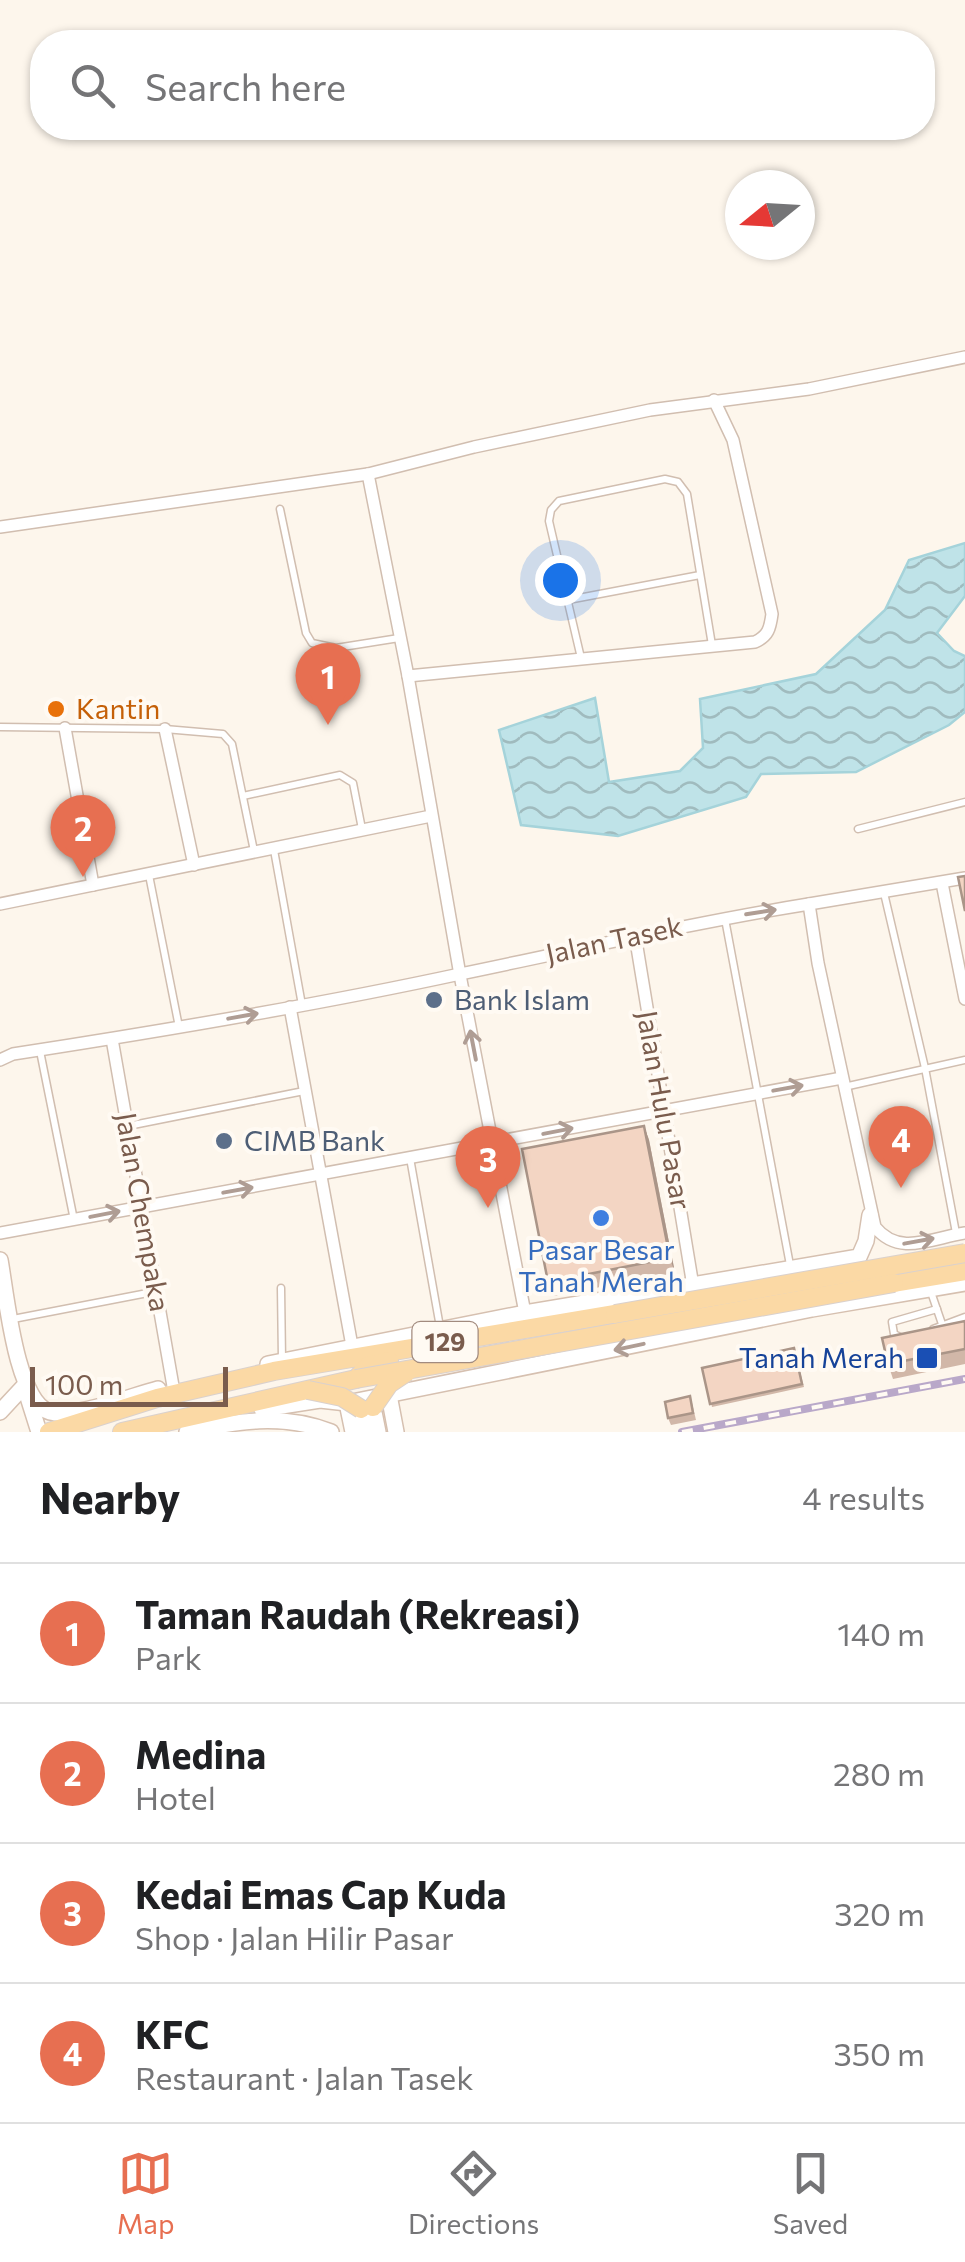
<!DOCTYPE html>
<html lang="en">
<head>
<meta charset="utf-8">
<style>
  :root { --surface:#fff; --page:#f6f6f6; --text:#202124; --muted:#757577; --line:#e0e0e0; --accent:#e76f51 }
  body { margin:0; font-family:Commissioner,sans-serif; background:var(--page); color:var(--text) }
  .compass { position:absolute; left:725px; top:170px; width:90px; height:90px; border-radius:50%; background:var(--surface); box-shadow:0 2px 8px #0004; rotate:252deg }
  .scale { position:absolute; left:30px; bottom:25px; width:198px; box-sizing:border-box; padding-left:10px; border:5px solid #7a5c4d; border-top:0; font-size:28px; line-height:35px; white-space:nowrap; color:#7a5c4d; -webkit-text-stroke:8px #fffaf3; paint-order:stroke }
  .you { position:absolute; left:560px; top:580px; width:35px; height:35px; margin:-25px; border:8px solid #fff; border-radius:50%; background:#1a73e8; box-shadow:0 0 0 15px #1a73e833 }
  .badge { display:grid; place-items:center; width:65px; height:65px; border-radius:50%; background:var(--accent); color:#fff; font-size:32px; font-weight:700 }
  .pin { position:absolute; translate:-50% -82px; filter:drop-shadow(0 2px 5px #0008) }
  .pin::after { content:''; position:absolute; top:52px; width:35px; height:30px; background:inherit; clip-path:polygon(0 0,100% 0,50% 100%) }
  .list { margin:0; padding:0; list-style:none }
  h2 { display:flex; justify-content:space-between; align-items:center; height:130px; margin:0; padding:0 40px; font-size:42px }
  h2 small { font-size:32px; font-weight:400; color:var(--muted) }
  .list li { display:grid; grid-template-columns:65px 1fr auto; gap:30px; align-items:center; box-sizing:border-box; height:140px; padding:0 40px; border-top:2px solid var(--line) }
  .list b { display:block; font-size:38px; white-space:nowrap }
  .list p { margin:0; font-size:32px; white-space:nowrap; color:var(--muted) }
  .list em { font-size:32px; font-style:normal; color:var(--muted) }
  .icon { flex:none; width:55px; height:55px; fill:none; stroke:currentColor; stroke-width:2; stroke-linecap:round; stroke-linejoin:round }
  .map { position:relative; flex:none; width:965px; height:1432px; overflow:hidden }
  .search { position:absolute; background:var(--surface); box-shadow:0 2px 8px #0004; left:30px; right:30px; top:30px; height:110px; display:flex; align-items:center; gap:25px; box-sizing:border-box; padding:0 35px; border-radius:40px; color:var(--muted); font-size:38px }
  .sheet { height:690px; background:var(--surface) }
  nav { display:flex; justify-content:space-around; align-items:center; box-sizing:border-box; height:140px; border-top:2px solid var(--line); background:var(--surface); font-size:28px; color:var(--muted) }
  nav a { display:grid; justify-items:center; gap:5px }
  nav .on { color:var(--accent) }
  .map>svg:first-child { display:block }
  .water { fill:url(#water-waves); stroke:#a5d3da; stroke-width:2.5 }
  .lines { fill:none; stroke-linecap:round; stroke-linejoin:round }
  .lane-casing { stroke:#d1beb0; stroke-width:9 }
  .street-casing { stroke:#d1beb0; stroke-width:14 }
  .secondary-casing { stroke:#d6c0b0; stroke-width:18 }
  .primary-casing { stroke:#dad1cd; stroke-width:20 }
  .lane { stroke:#fff; stroke-width:6 }
  .street { stroke:#fff; stroke-width:11 }
  .secondary { stroke:#fff; stroke-width:15 }
  .primary { stroke:#fbd9a5; stroke-width:18 }
  .rail-casing { stroke:#b9a8c9; stroke-width:8 }
  .rail { stroke:#fffaf3; stroke-width:4; stroke-dasharray:11; stroke-linecap:butt }
  .primary-bridge-casing { stroke:#dad1cd; stroke-width:20; stroke-linecap:butt }
  .primary-bridge { stroke:#fbd9a5; stroke-width:18 }
  .wall { fill:#d1b7a8 }
  .shaded-wall { fill:#aa9588 }
  .building { fill:#f3d5c3; stroke:#aa9588; stroke-width:2.5 }
  .oneway { stroke:#af9d94 }
  .food-dot { fill:#e8710a; stroke:#fffaf3; stroke-width:4 }
  .service-dot { fill:#5c6f8a; stroke:#fffaf3; stroke-width:4 }
  .shop-dot { fill:#3f7fe0; stroke:#fffaf3; stroke-width:4 }
  .transit-dot { fill:#1a4fb4; stroke:#fffaf3; stroke-width:4 }
  .labels { text-anchor:middle; stroke-width:8; stroke-linejoin:round; paint-order:stroke }
  .shield { fill:#fffaf3; stroke:#a28b7f; stroke-width:2.5 }
  .shield-label { font-size:25px; font-weight:bold; fill:#7a5c4d }
  .food-label { font-size:28px; fill:#c56008; stroke:#fffaf3; text-anchor:start }
  .street-label { font-size:28px; fill:#7a5c4d; stroke:#fffaf3 }
  .service-label { font-size:28px; fill:#4e5e75; stroke:#fffaf3; text-anchor:start }
  .shop-label { font-size:28px; fill:#366cbe; stroke:#fffaf3 }
  .transit-label { font-size:28px; fill:#164399; stroke:#fffaf3; text-anchor:end }
</style>
</head>
<body>
<div class="map">
<svg width="965" height="1432" viewBox="0 0 965 1432">
  <defs>
    <pattern id="water-waves" width="16" height="10" patternUnits="userSpaceOnUse" patternTransform="scale(2.5)"><rect width="16" height="10" fill="#bfe3e8"/><path d="M0 5q4-4 8 0t8 0" fill="none" stroke="#a0bbbe"/></pattern>
  </defs>
  <rect width="100%" height="100%" fill="#fdf6ec"/>
  <!-- water -->
  <polygon class="water" points="965,543 965,596 937,633 954,651 965,656 965,712 949,725 856,772 761,774 746,797 618,836 521,825 499,730 595,698 609,782 680,771 703,748 700,699 816,674 885,610 909,560"/>
  <g class="lines">
    <defs>
      <g id="lane">
        <polyline points="280,509 306,633 312,643 336,648 399,638"/>
        <polyline points="568,600 700,575"/>
        <polyline points="581,658 549,521 551,510 559,501 665,479 678,482 687,494 712,645"/>
        <polyline points="0,727 165,729 223,734 232,744 254,851"/>
        <polyline points="243,796 340,775 353,783 362,829"/>
        <polyline points="858,829 965,802"/>
        <polyline points="274,850 302,1005"/>
        <polyline points="149,875 179,1027"/>
        <polyline points="884,893 925,1068 956,1233"/>
        <polyline points="725,919 790,1265"/>
        <polyline points="40,1051 74,1220"/>
        <polyline points="844,1087 965,1060"/>
        <polyline points="128,1126 304,1091"/>
        <polyline points="410,1158 440,1327"/>
        <polyline points="281,1288 282,1360"/>
        <polyline points="931,1292 942,1324"/>
        <polyline points="13,1319 158,1291"/>
        <polyline points="933,1329 965,1317"/>
        <polyline points="902,1338 894,1334 892,1322 937,1309"/>
      </g>
      <g id="street">
        <polyline points="368,474 408,676 460,975 525,1313"/>
        <polyline points="0,527 368,474 474,447 650,410 809,389 965,357"/>
        <path d="M408 676 755 642C768 636 770 629 772 614L733 440 714 400"/>
        <polyline points="65,728 93,885"/>
        <polyline points="165,729 194,865"/>
        <polyline points="942,883 965,999"/>
        <polyline points="0,904 431,816"/>
        <polyline points="809,904 965,878"/>
        <polyline points="635,935 693,1286"/>
        <polyline points="290,1007 352,1346"/>
        <polyline points="112,1039 173,1386"/>
        <path d="M0 1060 13 1054C162 1031 312 1006 460 974 577 950 691 923 809 904L818 963 875 1227C899 1257 932 1238 965 1233"/>
        <polyline points="0,1233 842,1078"/>
      </g>
      <g id="secondary">
        <path d="M0 1260C6 1292 16 1403 50 1412 76 1418 131 1396 158 1389"/>
        <polyline points="268,1364 525,1313 859,1257 866,1241 870,1215"/>
        <polyline points="27,1394 39,1432"/>
        <polyline points="389,1395 396,1432"/>
        <polyline points="347,1403 353,1432"/>
        <polyline points="373,1407 378,1432"/>
        <polyline points="262,1409 320,1400 347,1403 812,1309 965,1283"/>
        <polyline points="361,1409 365,1432"/>
        <polyline points="0,1412 25,1385"/>
        <path d="M187 1432C236 1421 282 1413 331 1432"/>
      </g>
      <g id="primary">
        <polyline points="894,1283 965,1271"/>
        <polyline points="49,1432 157,1398 274,1371 615,1314"/>
        <polyline points="122,1432 356,1379 368,1366 389,1361"/>
      </g>
    </defs>
    <!-- lane casing -->
    <use href="#lane" class="lane-casing"/>
    <!-- street casing -->
    <use href="#street" class="street-casing"/>
    <!-- secondary casing -->
    <use href="#secondary" class="secondary-casing"/>
    <!-- primary casing -->
    <use href="#primary" class="primary-casing"/>
    <!-- lane -->
    <use href="#lane" class="lane"/>
    <!-- street -->
    <use href="#street" class="street"/>
    <!-- secondary -->
    <use href="#secondary" class="secondary"/>
    <!-- primary -->
    <use href="#primary" class="primary"/>
    <defs>
      <polyline id="rail" points="682,1432 965,1379"/>
    </defs>
    <!-- rail casing -->
    <use href="#rail" class="rail-casing"/>
    <!-- rail -->
    <use href="#rail" class="rail"/>
    <defs>
      <g id="primary-bridge">
        <polyline points="615,1314 965,1253"/>
        <polyline points="356,1379 894,1283"/>
        <polyline points="308,1390 342,1397 361,1409"/>
        <polyline points="373,1407 389,1384 407,1372"/>
      </g>
    </defs>
    <!-- primary-bridge casing -->
    <use href="#primary-bridge" class="primary-bridge-casing"/>
    <!-- primary-bridge -->
    <use href="#primary-bridge" class="primary-bridge"/>
  </g>
  <!-- wall -->
  <g class="wall">
    <polygon points="644,1126 649,1140 675,1273 553,1296 548,1282"/>
    <polygon points="965,1321 965,1364 893,1379 888,1364"/>
    <polygon points="794,1348 804,1387 712,1407 702,1368"/>
    <polygon points="692,1403 696,1420 671,1425 668,1418"/>
  </g>
  <!-- shaded-wall -->
  <polygon class="shaded-wall" points="644,1126 649,1140 675,1273 670,1258"/>
  <!-- building -->
  <g class="building">
    <polygon points="965,876 965,911 958,877"/>
    <polygon points="644,1126 670,1258 548,1282 522,1149"/>
    <polygon points="965,1321 965,1349 888,1364 882,1338"/>
    <polygon points="794,1348 802,1384 710,1404 702,1368"/>
    <polygon points="690,1396 693,1413 668,1418 665,1402"/>
  </g>
  <!-- one-way arrows -->
  <defs><path id="oneway-shaft" d="M-6 0H5M1.5-3L5.5 0L1.5 3" fill="none" stroke-width="1.6" stroke-linecap="round" stroke-linejoin="round" transform="scale(2.5)"/></defs>
  <g class="oneway">
    <use href="#oneway-shaft" transform="translate(761 912) rotate(-9)"/>
    <use href="#oneway-shaft" transform="translate(243 1016) rotate(-10)"/>
    <use href="#oneway-shaft" transform="translate(473 1045) rotate(-101)"/>
    <use href="#oneway-shaft" transform="translate(788 1088) rotate(-10)"/>
    <use href="#oneway-shaft" transform="translate(558 1131) rotate(-11)"/>
    <use href="#oneway-shaft" transform="translate(238 1190) rotate(-10)"/>
    <use href="#oneway-shaft" transform="translate(105 1214) rotate(-11)"/>
    <use href="#oneway-shaft" transform="translate(919 1241) rotate(-10)"/>
    <use href="#oneway-shaft" transform="translate(629 1347) rotate(168)"/>
  </g>
  <!-- markers -->
  <circle class="food-dot" cx="56" cy="709" r="10"/>
  <g class="service-dot">
    <circle cx="434" cy="1000" r="10"/>
    <circle cx="224" cy="1141" r="10"/>
  </g>
  <circle class="shop-dot" cx="601" cy="1218" r="10"/>
  <rect class="transit-dot" x="915" y="1346" width="24" height="24" rx="5"/>
  <g class="labels">
    <!-- shield labels -->
    <rect class="shield" x="412.5" y="1322" width="65" height="40" rx="8"/>
    <g class="shield-label">
      <text x="445" y="1351">129</text>
    </g>
    <!-- food labels -->
    <g class="food-label">
      <text x="76" y="719">Kantin</text>
    </g>
    <!-- street labels -->
    <g class="street-label">
      <text transform="translate(614 940) rotate(-12)" y="10">Jalan Tasek</text>
      <text transform="translate(664 1110) rotate(80)" y="10">Jalan Hulu Pasar</text>
      <text transform="translate(143 1212) rotate(80)" y="10">Jalan Chempaka</text>
    </g>
    <!-- service labels -->
    <g class="service-label">
      <text x="454" y="1010">Bank Islam</text>
      <text x="244" y="1151">CIMB Bank</text>
    </g>
    <!-- shop labels -->
    <g class="shop-label">
      <text x="601" y="1260">Pasar Besar<tspan x="601" dy="32">Tanah Merah</tspan></text>
    </g>
    <!-- transit labels -->
    <g class="transit-label">
      <text x="904" y="1368">Tanah Merah</text>
    </g>
  </g>
</svg>
<svg class="compass" viewBox="-18 -18 36 36"><path d="M0-13l5 13h-10z" fill="#e53935"/><path d="M0 13l5-13h-10z" fill="#757577"/></svg>
<div class="scale">100 m</div>
<div class="you"></div>
<div class="pin badge" style="left:328px;top:725px">1</div>
<div class="pin badge" style="left:83px;top:877px">2</div>
<div class="pin badge" style="left:488px;top:1208px">3</div>
<div class="pin badge" style="left:901px;top:1188px">4</div>
<div class="search"><svg class="icon" aria-label="search" viewBox="0 0 24 24"><circle cx="10" cy="10" r="6"/><path d="M15 15l6 6"/></svg>Search here</div>
</div>
<section class="sheet">
<h2>Nearby<small>4 results</small></h2>
<ul class="list">
<li><span class="badge">1</span><div><b>Taman Raudah (Rekreasi)</b><p>Park</p></div><em>140 m</em></li>
<li><span class="badge">2</span><div><b>Medina</b><p>Hotel</p></div><em>280 m</em></li>
<li><span class="badge">3</span><div><b>Kedai Emas Cap Kuda</b><p>Shop · Jalan Hilir Pasar</p></div><em>320 m</em></li>
<li><span class="badge">4</span><div><b>KFC</b><p>Restaurant · Jalan Tasek</p></div><em>350 m</em></li>
</ul>
</section>
<nav>
<a class="on"><svg class="icon" aria-label="map" viewBox="0 0 24 24"><path d="M3 6l6-2 6 2 6-2v14l-6 2-6-2-6 2zM9 4v14M15 6v14"/></svg>Map</a>
<a><svg class="icon" aria-label="directions" viewBox="0 0 24 24"><path d="M12 3l9 9-9 9-9-9zM9 14v-3h6M13 9l2 2-2 2"/></svg>Directions</a>
<a><svg class="icon" aria-label="saved" viewBox="0 0 24 24"><path d="M7 4h10v16l-5-4-5 4z"/></svg>Saved</a>
</nav>
</body>
</html>
